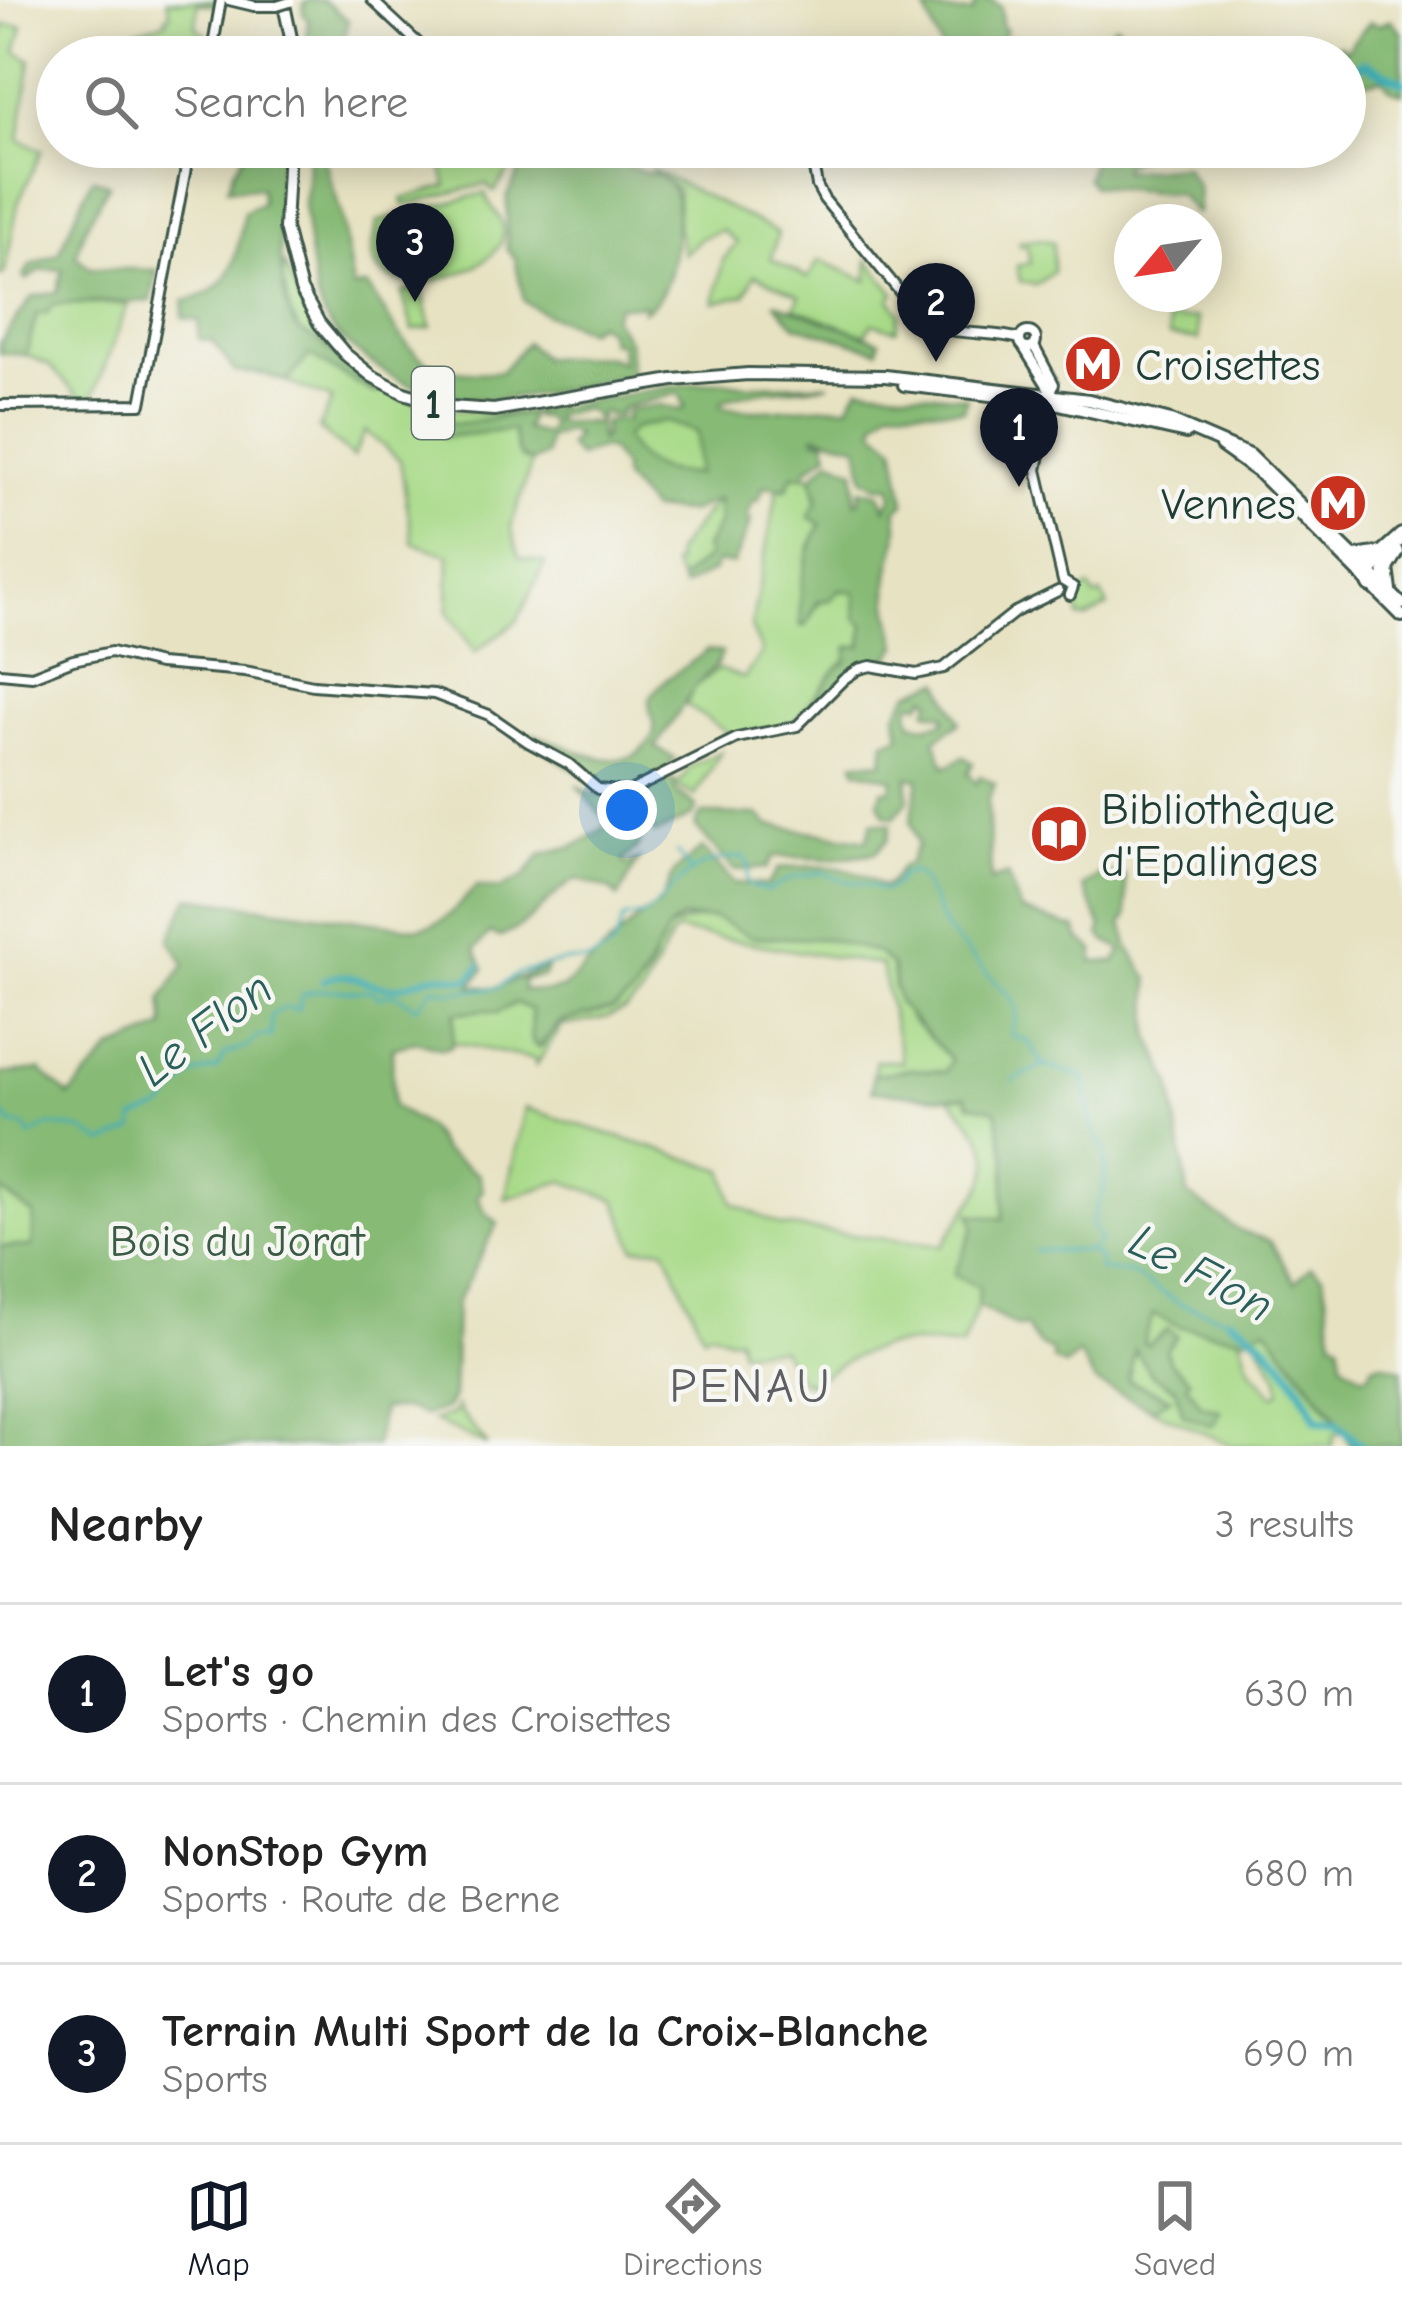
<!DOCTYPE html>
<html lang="en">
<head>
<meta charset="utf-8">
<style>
  :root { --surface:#fff; --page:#f6f6f6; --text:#222; --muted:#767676; --line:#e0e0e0; --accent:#111827 }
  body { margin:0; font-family:"Comic Neue",sans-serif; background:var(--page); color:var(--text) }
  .compass { position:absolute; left:1114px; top:204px; width:108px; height:108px; border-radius:50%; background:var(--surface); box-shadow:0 6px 30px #0003; rotate:241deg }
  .you { position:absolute; left:627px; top:810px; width:42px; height:42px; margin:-30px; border:9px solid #fff; border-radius:50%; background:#1a73e8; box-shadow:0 0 0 18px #1a73e833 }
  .badge { display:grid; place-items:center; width:78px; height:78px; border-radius:50%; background:var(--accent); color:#fff; font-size:39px; font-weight:700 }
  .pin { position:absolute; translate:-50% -99px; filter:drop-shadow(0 3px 6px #0008) }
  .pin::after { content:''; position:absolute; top:63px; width:42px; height:36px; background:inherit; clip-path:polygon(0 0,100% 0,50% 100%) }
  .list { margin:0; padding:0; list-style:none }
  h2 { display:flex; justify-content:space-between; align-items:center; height:156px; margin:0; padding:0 48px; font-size:51px }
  h2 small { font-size:39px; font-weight:400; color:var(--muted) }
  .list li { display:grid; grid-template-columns:78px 1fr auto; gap:36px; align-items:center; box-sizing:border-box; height:180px; padding:0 48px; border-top:3px solid var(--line) }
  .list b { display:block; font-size:45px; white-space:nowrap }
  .list p { margin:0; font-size:39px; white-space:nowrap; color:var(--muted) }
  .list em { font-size:39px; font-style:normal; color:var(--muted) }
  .icon { flex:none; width:66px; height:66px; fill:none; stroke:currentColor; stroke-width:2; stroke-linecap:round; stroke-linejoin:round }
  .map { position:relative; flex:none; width:1402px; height:1446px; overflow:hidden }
  .search { position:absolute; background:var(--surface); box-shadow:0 6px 30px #0003; left:36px; right:36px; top:36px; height:132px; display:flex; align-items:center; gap:30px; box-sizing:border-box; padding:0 42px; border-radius:66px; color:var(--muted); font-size:45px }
  .sheet { height:696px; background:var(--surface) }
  nav { display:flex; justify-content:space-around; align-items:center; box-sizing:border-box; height:168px; border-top:3px solid var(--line); background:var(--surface); font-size:33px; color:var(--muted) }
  nav a { display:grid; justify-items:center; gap:6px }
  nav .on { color:var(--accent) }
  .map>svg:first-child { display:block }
  .green { fill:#a8da88; stroke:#648c5e; stroke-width:3 }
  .forest { fill:#86ba74; stroke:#527c54; stroke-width:3; fill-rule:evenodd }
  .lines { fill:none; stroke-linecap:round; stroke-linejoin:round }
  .stream { stroke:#3daeb5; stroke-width:3 }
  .canal { stroke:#3daeb5; stroke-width:6 }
  .river { stroke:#3daeb5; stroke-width:9 }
  .minor-casing { stroke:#3d5649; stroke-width:14 }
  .major-casing { stroke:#3d5649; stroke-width:16 }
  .highway-casing { stroke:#3d5649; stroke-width:20 }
  .minor { stroke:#fff; stroke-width:8 }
  .major { stroke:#fff; stroke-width:10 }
  .highway { stroke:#fff; stroke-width:14 }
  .minor-bridge-casing { stroke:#3d5649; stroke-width:14; stroke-linecap:butt }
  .minor-bridge { stroke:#fff; stroke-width:8 }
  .labels { text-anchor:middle; stroke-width:9; stroke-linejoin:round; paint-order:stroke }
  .shield { fill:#f6f6f2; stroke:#60746d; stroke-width:3 }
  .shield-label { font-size:42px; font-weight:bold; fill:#1f3d34 }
  .poi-label { font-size:45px; fill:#1f3d34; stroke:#f6f6f2; text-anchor:start }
  .park-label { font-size:45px; fill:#3a5c45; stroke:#f6f6f2 }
  .water-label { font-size:48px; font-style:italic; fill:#285f5b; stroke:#f6f6f2 }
  .neighbourhood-label { font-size:48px; letter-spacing:3px; fill:#5f5f63; stroke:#f6f6f2 }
</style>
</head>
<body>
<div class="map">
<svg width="1402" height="1446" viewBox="0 0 1402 1446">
  <rect width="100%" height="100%" fill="#f6f6f2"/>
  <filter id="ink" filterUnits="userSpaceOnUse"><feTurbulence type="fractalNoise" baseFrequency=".00833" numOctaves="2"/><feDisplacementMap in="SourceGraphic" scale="24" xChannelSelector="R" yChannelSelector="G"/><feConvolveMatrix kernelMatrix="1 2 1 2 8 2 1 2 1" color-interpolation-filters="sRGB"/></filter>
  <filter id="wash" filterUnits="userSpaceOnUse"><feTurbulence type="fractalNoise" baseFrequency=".004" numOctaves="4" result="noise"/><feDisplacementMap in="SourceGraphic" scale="48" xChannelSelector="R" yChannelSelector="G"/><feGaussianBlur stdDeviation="2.7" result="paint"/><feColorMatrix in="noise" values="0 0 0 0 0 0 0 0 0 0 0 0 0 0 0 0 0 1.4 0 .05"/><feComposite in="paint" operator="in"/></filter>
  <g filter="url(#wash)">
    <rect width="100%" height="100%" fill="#e7e2c2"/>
    <!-- green -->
    <g class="green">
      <polygon points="167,0 215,1 216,6 198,3 196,27 217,42 213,57 129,57 134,31 167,22 165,17 170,15"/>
      <polygon points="4,25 23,26 16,51 31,60 19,140 42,150 18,203 5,272 0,276 0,41"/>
      <polygon points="443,147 520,147 514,164 494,192 486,184 404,205 402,199 447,186 437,149"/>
      <polygon points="650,168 778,233 771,259 808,278 819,260 868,281 868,260 895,293 890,299 900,312 896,330 872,323 865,335 794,308 800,296 755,275 745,295 714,303 723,260 737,243 722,230 701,238 684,254 678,229 677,190"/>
      <path d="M485 193C489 209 505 216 503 235 500 272 386 306 373 258 370 245 377 234 377 222Z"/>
      <polygon points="1039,239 1053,242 1053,272 1035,285 1020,281 1017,266 1030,263 1027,245 1020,246 1020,241"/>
      <path d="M284 263C326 380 410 423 531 412L464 423 439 422 444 437 513 430 521 458 532 462 511 526 519 557 545 563 517 621 475 652 448 612 449 555 413 543 400 460 365 431 353 457 319 429 332 399 287 382 309 355C331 365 354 386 376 391L325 345 300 332 291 315 282 278Z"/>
      <polygon points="421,287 431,327 413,330 402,293"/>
      <polygon points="54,304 128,304 91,402 83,401 49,365 26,355 37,314"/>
      <polygon points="1197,318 1199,340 1169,336 1168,320"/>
      <path d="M664 421 697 431V474C667 474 639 469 625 437L633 428Z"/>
      <path d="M793 475 812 476 821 524 810 546 803 586 806 626C817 602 827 588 855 591L856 617 864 624 862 646 837 668 797 720 783 727 731 735 686 705 694 687 718 669 744 678 762 652 751 627 778 488 787 489Z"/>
      <polygon points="718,498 719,523 706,548 709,557 680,580 672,565 676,563 675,553"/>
      <polygon points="1089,587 1095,597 1101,594 1108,606 1087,618 1079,618 1077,595"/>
      <polygon points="721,752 695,796 677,786 691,766"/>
      <path d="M716 918 752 937 828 939 877 952 892 966 894 988 910 1019 952 1060 945 1072 911 1069 873 1075 876 1060 902 1062 881 965 677 931 671 936 642 995 625 1010 606 1018 562 1026 535 1067 536 1060 452 1042 455 1013 484 1010 497 1013 516 1003 531 1010 533 1044 543 1046C571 1000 593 1027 628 998 675 959 633 921 716 918Z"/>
      <path d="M966 1096 970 1104 996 1110 1006 1159 1003 1220 974 1227 954 1274 980 1287 978 1306 962 1347C898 1340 862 1343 810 1385L806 1380 802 1382 780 1348 740 1351 738 1337 730 1339 710 1331 703 1335 665 1248H635L616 1200 563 1181 505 1199 525 1108 724 1170 733 1203 782 1226 942 1246C984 1178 1018 1169 950 1098Z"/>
      <polygon points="0,1190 34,1215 32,1247 0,1247"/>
      <polygon points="1153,1313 1177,1326 1240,1337 1250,1368 1274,1396 1280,1391 1278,1377 1253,1333 1266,1326 1343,1431 1334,1435 1332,1446 1233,1446 1152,1409 1169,1397 1128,1380 1134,1349 1152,1375 1201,1405 1186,1384 1189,1380 1170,1362 1166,1350 1175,1336 1147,1346 1143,1343"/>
      <polygon points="457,1406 460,1412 488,1446 434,1421 453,1414"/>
    </g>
    <!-- forest -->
    <g class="forest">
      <polygon points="310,0 323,0 348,20 339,57 306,57 309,20 303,14 304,3"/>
      <polygon points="977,0 991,0 1001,7 1002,26 1006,29 997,49 1006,47 1008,37 1022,39 1024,57 945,57 926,11 972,13"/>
      <path d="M1391 20 1402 33V93L1391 90 1382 78C1369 84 1358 81 1345 87V57H1337L1332 47 1341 45 1345 51 1370 22 1379 25Z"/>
      <polygon points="1117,25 1128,37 1122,57 1054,57 1074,38 1092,50 1106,44 1112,27"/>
      <path d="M249 147H282C278 180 274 309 299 330 305 335 316 338 323 344 341 360 361 378 377 395L309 355 287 382 264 374 235 372 213 341 199 339V321L183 318 184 301C235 292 236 256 244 212L262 203 261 188H228L234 170Z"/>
      <path d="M307 147H321L341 214 353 288 367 286C413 352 413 377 501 372L526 343 543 358 606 356 622 362 619 342H610L608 330 597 323 587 330 545 314 524 301 515 258 507 250V196L532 147H586L612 162 660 176 670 184 676 199C677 232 676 295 643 311L644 305 618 306 613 317 629 342 631 374C534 395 452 425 365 358 347 345 324 325 318 302 314 291 303 210 304 202 308 182 309 168 307 147Z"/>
      <polygon points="1097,147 1159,147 1124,165 1123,171 1184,166 1197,186 1198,212 1195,213 1179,194 1092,186 1087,178"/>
      <polygon points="92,178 109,184 84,230 76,256 90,268 157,270 151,301 54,304 47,313 37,314 26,355 0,353 0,343 32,297 57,292 63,269 41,270 26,280 23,277 31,265 58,254"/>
      <polygon points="774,302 880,341 878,350 795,325"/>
      <path d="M723 381 745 385 830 384C800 390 743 388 721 403L722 407C763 415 805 405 848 406L859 387 967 397 963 410 891 407 876 421 875 430 895 446 905 503 896 510C903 542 889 556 888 587 887 606 894 628 898 646L891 656 854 671 809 713 805 710 837 668 847 661 848 647 862 646 864 625 856 617 855 592 840 590 830 600 818 601 806 626H801C798 591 804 556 821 524L809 517 818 500 812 476 831 459 855 470V502H859L861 489 880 494 886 508 893 496 891 486H877L864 478 858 445 815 435V439L825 440 829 453 808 468 805 476 793 475 786 489 764 486 758 501 753 500 747 518 751 521 733 564 716 562 713 571 683 587 680 580 708 557 705 548 719 523 718 499 691 512 651 510 623 478V469L610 450 601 448 578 457 568 446 576 436 567 430 548 438 546 455 532 462C511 455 519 447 512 430L443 437 437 422 464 423 531 412 525 429 545 434 551 425 546 418 534 417V411L675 386ZM679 393 685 407 681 410 660 405 626 411V421L616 419 604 423V437L600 441 599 423 557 422 554 416 584 409 592 413 594 418 600 419V412L605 411 607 415H620L621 408ZM664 421 697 432V474C667 474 638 468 625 437L634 428Z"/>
      <path d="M707 650 722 653C716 672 703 674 693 690 680 709 669 728 655 747L675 759C624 819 577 771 528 738L531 734C567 744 627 784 652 737 660 722 646 713 650 700 657 679 691 666 707 650Z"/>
      <path d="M940 681 960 722 935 740 945 767 964 757 973 763 968 773 976 783 980 776 995 784 988 801 991 881 1007 875 1021 911 1077 929 1079 938 1094 950 1093 962H1115L1122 950 1105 941 1100 934 1102 927 1083 887 1102 874 1125 876 1127 916 1122 923 1129 948 1149 979 1150 1036 1171 1083 1188 1195 1240 1231 1270 1241 1295 1282 1311 1266 1323 1276 1333 1339 1339 1342 1342 1362 1363 1376 1370 1373 1372 1366 1382 1363 1402 1369V1446H1351L1334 1414 1266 1327 1245 1338 1177 1326 1153 1314 1143 1343 1148 1345 1168 1329 1176 1337 1166 1350 1170 1362 1190 1380 1187 1384 1201 1405 1221 1411 1212 1426 1183 1415 1176 1388 1152 1375 1135 1350 1128 1380 1170 1398 1152 1409 1095 1382 1079 1354 1065 1366 1053 1360V1352L1038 1344 1025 1326 1017 1327 978 1306 979 1287 954 1275 974 1227 971 1214 1003 1219 1006 1159 996 1110 969 1104 966 1096C936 1100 903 1092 872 1091L873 1075 911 1069 945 1072 951 1060 898 1003 892 966 878 953 828 939 751 937 715 918 681 919 670 926 635 993 614 1009 560 1022 538 1048 531 1038V1010L516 1003 497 1013 484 1010 455 1013 452 1046 442 1049 416 1041 392 1048 393 1106 428 1128 443 1151 479 1175 483 1190 478 1197 485 1212 498 1223 456 1303 453 1396 447 1408 425 1416 409 1409H382L375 1446H0V1247L32 1246 34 1215 0 1190V1074L40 1070 69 1096 112 1050 165 1027 162 999 185 964 170 940 189 897 416 928C449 925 455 907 477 886L499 889 525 876 541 854 575 846 604 828 605 820 577 785C611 810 640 786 674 780L676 792 697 807 692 816 655 834 649 821 636 815 635 821 646 831 636 849 623 860 626 865 639 859 618 898 609 889 577 879C544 897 539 921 500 937L490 933 475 949 484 969 471 986 495 988 547 967 544 976 523 980V990L546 992 562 989 640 917 660 904 674 873 702 848 734 883 768 885 779 868C817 865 851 863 883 887L890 883 902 866 908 865 918 844 911 821 919 779 908 777V800L894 817 885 815 879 802 882 790H891L893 779 857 770 854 762H883L885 741 900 737 897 713 909 693ZM926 696 931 700 927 711 945 715 944 722 924 726 912 723 909 712 912 702 920 704Z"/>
      <polygon points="701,814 759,815 768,825 867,840 872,822 891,824 888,839 875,853 831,859 774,856 767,868 734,870 695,826"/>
    </g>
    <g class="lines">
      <!-- stream -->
      <g class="stream">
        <polyline points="676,852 690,870"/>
        <polyline points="1012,1081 1042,1066"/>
        <path d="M0 1112 12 1124 24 1126 30 1136 49 1125 82 1130 104 1143 133 1131 134 1119 162 1108 191 1076 217 1068 225 1054 247 1047 257 1036H271V1016L285 1007 298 1010 302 995C326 985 348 994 371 990L379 997 394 993 417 1007 434 987 450 992 497 988 519 973 566 961H589L614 947 623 919C630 916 642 918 649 912 684 879 689 860 743 857L749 865 747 880 753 887 768 891 791 878 822 872C842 884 866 881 885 891L895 885 901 874 913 872 923 881 946 930 1014 1001 1017 1015 1011 1035 1029 1042 1043 1065 1084 1077 1092 1124 1106 1155 1104 1189 1091 1224 1100 1241 1089 1251 1102 1260 1099 1270 1130 1273 1180 1304 1230 1319"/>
        <polyline points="1035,1250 1087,1251"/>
      </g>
      <!-- canal -->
      <path class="canal" d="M323 981C348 969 357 981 381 986 401 990 411 982 429 977 441 973 457 979 469 980L480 966"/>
      <!-- river -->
      <g class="river">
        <polyline points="1345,71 1365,63 1402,82"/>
        <path d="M1230 1319C1271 1342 1298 1377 1317 1420L1337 1424 1361 1446"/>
      </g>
    </g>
  </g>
  <g filter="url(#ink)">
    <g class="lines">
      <defs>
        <g id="minor">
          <polyline points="229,0 254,6 277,6"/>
          <polyline points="372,0 433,57"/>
          <polyline points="211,57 221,0"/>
          <path d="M601 147C632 162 659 163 689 147"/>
          <path d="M810 147 817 186 824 199 922 319C952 339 987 329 1020 339"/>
          <circle cx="1028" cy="340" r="8"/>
          <polyline points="1034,346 1054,384 1051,393"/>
          <polyline points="1024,348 1051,392"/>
          <polyline points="1050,402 1037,470 1063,581 1073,587 1070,595"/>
          <polyline points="0,405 141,404 190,147"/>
          <polyline points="0,673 32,676 73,660 111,652 159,664 245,671 313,685 434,694 489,715 528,742 569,764 598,789 628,792 737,738 797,726 844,679 859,669 871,666 916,674 944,668 1015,612 1058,591"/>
        </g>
        <g id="major">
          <polyline points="283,0 295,57"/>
          <polyline points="289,147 285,228 301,290 319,323 345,354 372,376 404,393 450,407 494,410 673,380 748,374 885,376 1089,400 1171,421 1250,455 1402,604"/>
          <polyline points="904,385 1050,402 1186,433"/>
          <polyline points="1221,446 1259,473 1402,616"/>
        </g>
        <g id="highway">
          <polyline points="1356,558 1382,554"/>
          <polyline points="1371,585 1367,576 1382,554 1402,536"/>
          <polyline points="1389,591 1386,568 1396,552"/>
        </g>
      </defs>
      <!-- minor casing -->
      <use href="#minor" class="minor-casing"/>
      <!-- major casing -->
      <use href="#major" class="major-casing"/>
      <!-- highway casing -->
      <use href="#highway" class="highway-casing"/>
      <!-- minor -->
      <use href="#minor" class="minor"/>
      <!-- major -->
      <use href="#major" class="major"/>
      <!-- highway -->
      <use href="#highway" class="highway"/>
      <defs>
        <polyline id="minor-bridge" points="277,6 290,2"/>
      </defs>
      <!-- minor-bridge casing -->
      <use href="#minor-bridge" class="minor-bridge-casing"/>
      <!-- minor-bridge -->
      <use href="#minor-bridge" class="minor-bridge"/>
    </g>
  </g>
  <!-- icons -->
  <defs>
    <symbol id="metro-disc" viewBox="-11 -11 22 22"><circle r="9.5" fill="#c8321e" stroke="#f6f6f2"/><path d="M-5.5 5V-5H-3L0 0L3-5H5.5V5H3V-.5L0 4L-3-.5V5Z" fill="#fff"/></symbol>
    <symbol id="library-disc" viewBox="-11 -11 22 22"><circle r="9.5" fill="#c8321e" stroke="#f6f6f2"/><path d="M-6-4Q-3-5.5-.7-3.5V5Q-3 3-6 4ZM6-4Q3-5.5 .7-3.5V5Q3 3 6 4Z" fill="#fff"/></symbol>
  </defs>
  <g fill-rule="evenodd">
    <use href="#metro-disc" x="1060" y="331" width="66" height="66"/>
    <use href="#metro-disc" x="1305" y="470" width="66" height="66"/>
    <use href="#library-disc" x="1026" y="801" width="66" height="66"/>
  </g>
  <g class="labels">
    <!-- shield labels -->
    <rect class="shield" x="412" y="367" width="42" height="72" rx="9"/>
    <g class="shield-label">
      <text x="433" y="418">1</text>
    </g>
    <!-- poi labels -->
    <g class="poi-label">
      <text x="1135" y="380">Croisettes</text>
      <text x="1296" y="519" text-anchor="end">Vennes</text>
      <text x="1101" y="824">Bibliothèque<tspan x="1101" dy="52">d'Epalinges</tspan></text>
    </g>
    <!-- park labels -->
    <g class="park-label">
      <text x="237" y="1256">Bois du Jorat</text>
    </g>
    <!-- water labels -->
    <g class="water-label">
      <text transform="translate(204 1028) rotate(-37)" y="17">Le Flon</text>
      <text transform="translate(1202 1272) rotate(28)" y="17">Le Flon</text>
    </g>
    <!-- neighbourhood labels -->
    <g class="neighbourhood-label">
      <text x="751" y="1402">PENAU</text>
    </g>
  </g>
</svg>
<svg class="compass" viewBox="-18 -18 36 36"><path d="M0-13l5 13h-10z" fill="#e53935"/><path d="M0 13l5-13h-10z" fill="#767676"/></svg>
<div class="you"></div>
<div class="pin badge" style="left:1019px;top:487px">1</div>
<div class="pin badge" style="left:936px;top:362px">2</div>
<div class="pin badge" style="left:415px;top:302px">3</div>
<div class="search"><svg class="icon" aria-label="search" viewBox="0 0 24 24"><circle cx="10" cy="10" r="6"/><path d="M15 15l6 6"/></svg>Search here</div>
</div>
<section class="sheet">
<h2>Nearby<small>3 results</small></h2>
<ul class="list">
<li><span class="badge">1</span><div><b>Let's go</b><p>Sports · Chemin des Croisettes</p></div><em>630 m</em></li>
<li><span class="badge">2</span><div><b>NonStop Gym</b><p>Sports · Route de Berne</p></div><em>680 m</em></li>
<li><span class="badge">3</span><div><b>Terrain Multi Sport de la Croix-Blanche</b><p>Sports</p></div><em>690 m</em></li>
</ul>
</section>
<nav>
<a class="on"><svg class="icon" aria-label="map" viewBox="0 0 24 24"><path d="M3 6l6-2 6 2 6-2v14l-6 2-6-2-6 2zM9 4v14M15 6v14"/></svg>Map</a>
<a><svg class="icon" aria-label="directions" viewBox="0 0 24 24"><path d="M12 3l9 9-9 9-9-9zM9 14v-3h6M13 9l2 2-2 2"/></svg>Directions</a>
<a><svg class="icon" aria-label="saved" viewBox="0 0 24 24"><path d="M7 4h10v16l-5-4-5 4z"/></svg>Saved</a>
</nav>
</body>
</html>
